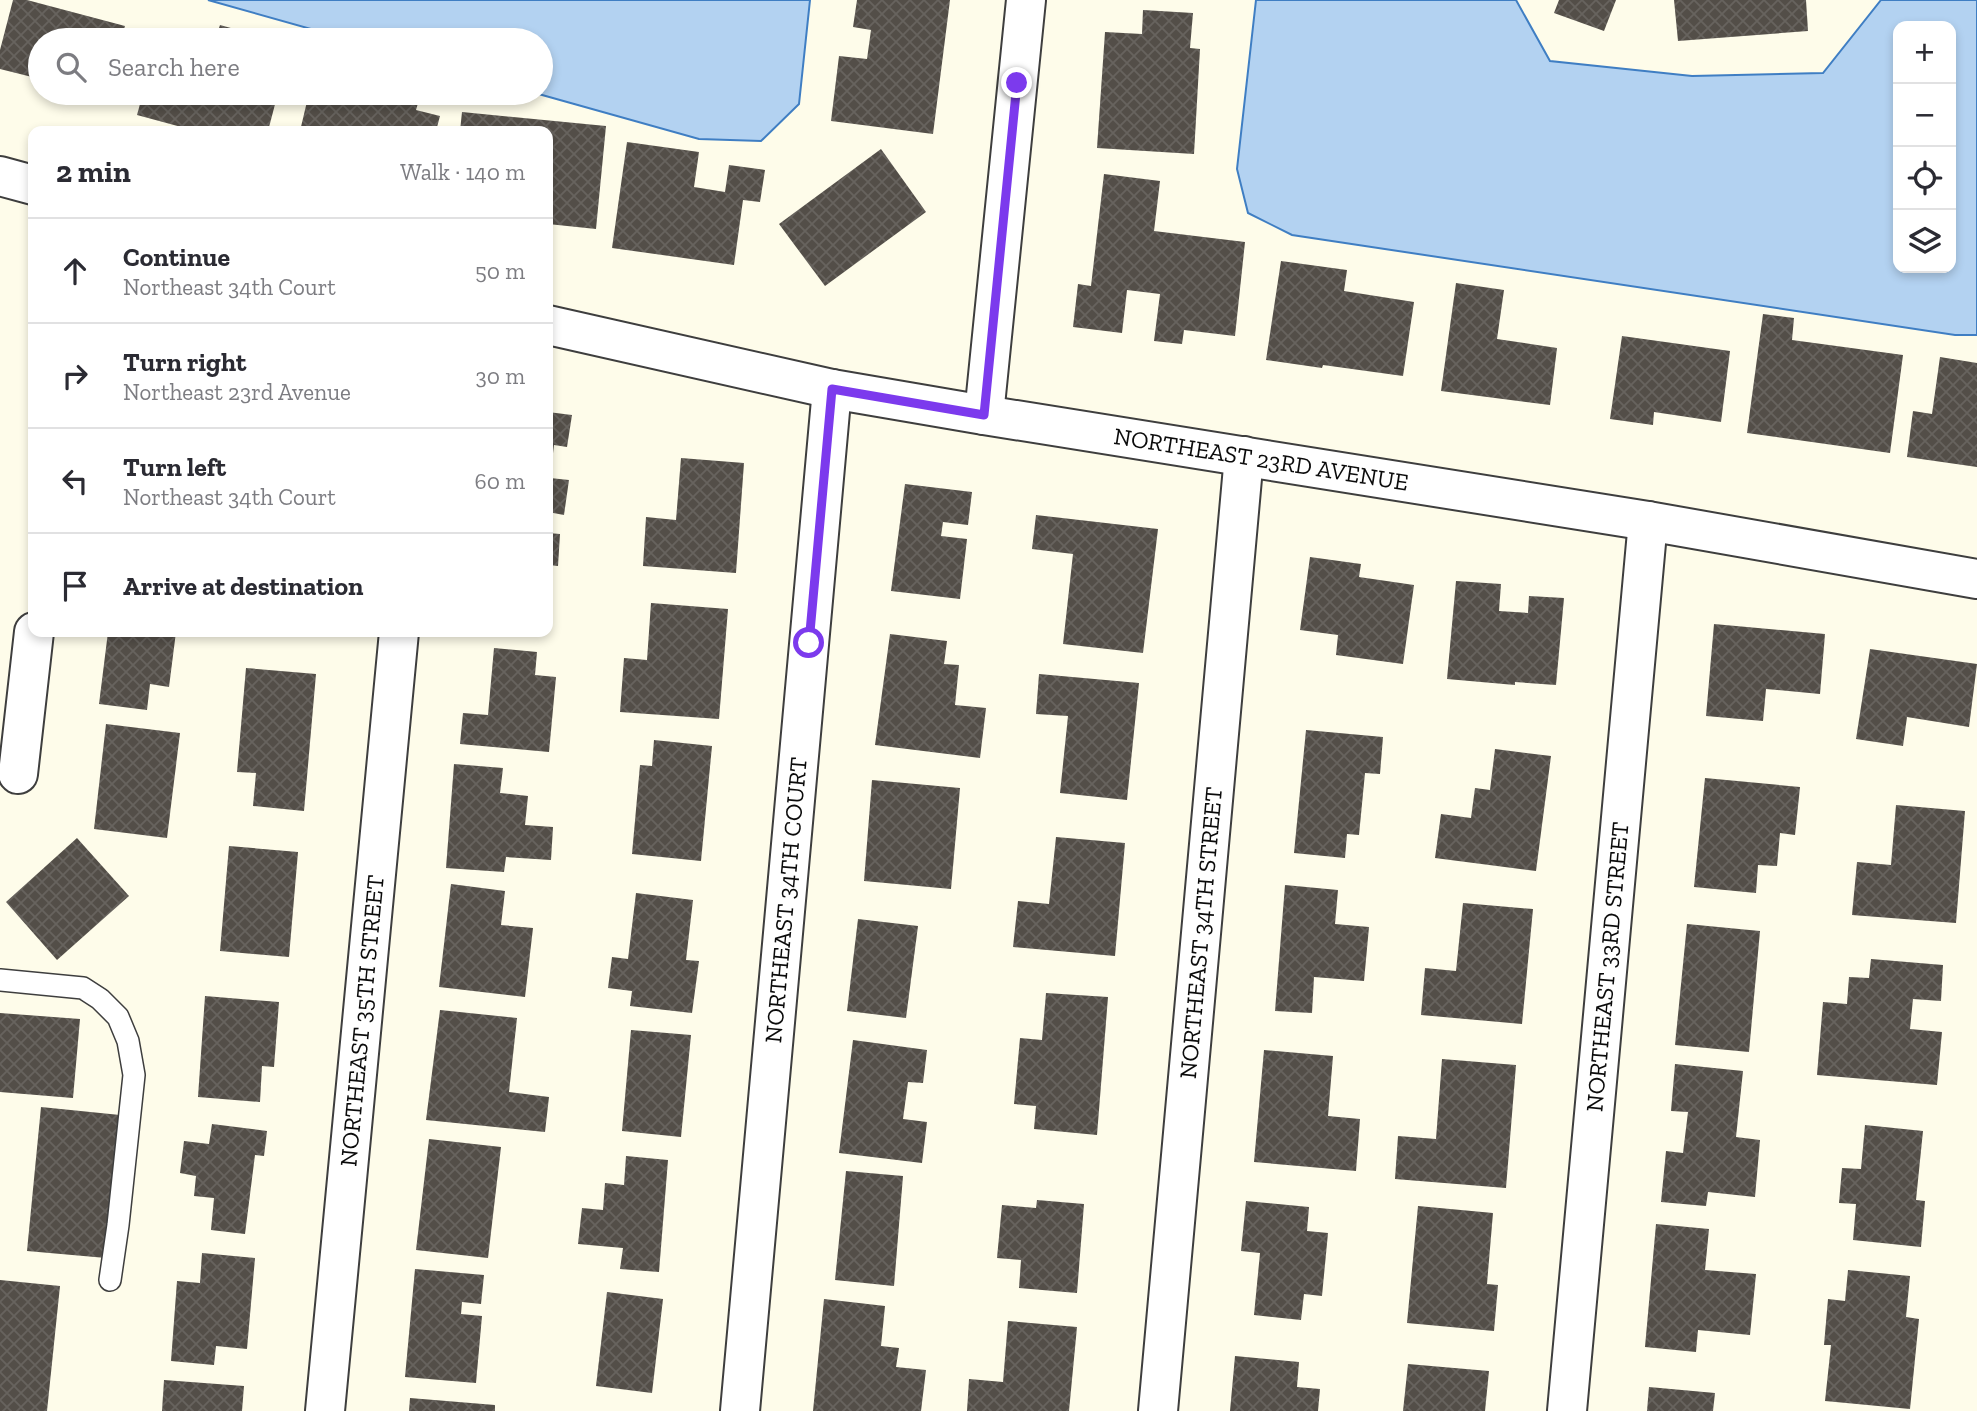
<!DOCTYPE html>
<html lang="en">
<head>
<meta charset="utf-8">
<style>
  :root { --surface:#fff; --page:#f2f2f3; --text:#2b2b33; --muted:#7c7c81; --line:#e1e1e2 }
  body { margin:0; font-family:"Zilla Slab",serif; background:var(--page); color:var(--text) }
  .controls { position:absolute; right:21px; top:21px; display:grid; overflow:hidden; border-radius:14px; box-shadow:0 4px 10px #0003 }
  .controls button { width:63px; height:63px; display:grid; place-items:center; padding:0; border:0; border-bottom:2px solid var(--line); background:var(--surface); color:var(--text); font:35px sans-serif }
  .stop { position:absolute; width:21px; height:21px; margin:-16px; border:5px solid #7c3aed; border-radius:50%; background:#fff }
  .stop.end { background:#7c3aed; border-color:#fff; box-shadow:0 2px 7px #0008 }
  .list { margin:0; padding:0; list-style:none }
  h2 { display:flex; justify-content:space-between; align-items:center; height:91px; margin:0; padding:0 28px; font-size:30px }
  h2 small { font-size:23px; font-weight:400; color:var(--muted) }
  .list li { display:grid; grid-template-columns:46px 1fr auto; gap:21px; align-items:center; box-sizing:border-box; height:105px; padding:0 28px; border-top:2px solid var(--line) }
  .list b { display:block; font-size:26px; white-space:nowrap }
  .list p { margin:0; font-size:23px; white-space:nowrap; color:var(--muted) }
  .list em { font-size:23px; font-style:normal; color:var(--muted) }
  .icon { flex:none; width:38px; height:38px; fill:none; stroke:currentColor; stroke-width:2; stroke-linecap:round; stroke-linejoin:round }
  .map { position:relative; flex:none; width:1977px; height:1411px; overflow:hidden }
  .search { position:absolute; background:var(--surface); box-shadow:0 4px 10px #0003; left:28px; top:28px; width:525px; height:77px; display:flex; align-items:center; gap:18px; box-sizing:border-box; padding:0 24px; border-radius:38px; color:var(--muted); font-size:26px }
  .panel { position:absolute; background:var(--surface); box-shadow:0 4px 10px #0003; left:28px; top:126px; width:525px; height:511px; border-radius:14px }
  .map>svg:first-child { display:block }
  .water { fill:#b3d2f1; stroke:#3f7ec3; stroke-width:2; fill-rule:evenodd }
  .building { fill:url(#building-cross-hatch) }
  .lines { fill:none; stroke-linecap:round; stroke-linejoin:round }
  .service-casing { stroke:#3e3e3e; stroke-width:24 }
  .minor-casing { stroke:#3e3e3e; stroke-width:42 }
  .tertiary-casing { stroke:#3e3e3e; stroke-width:42 }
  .service { stroke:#fff; stroke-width:21 }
  .minor { stroke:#fff; stroke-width:38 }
  .tertiary { stroke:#fff; stroke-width:38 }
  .route { stroke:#7c3aed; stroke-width:9 }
  .labels { text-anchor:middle; stroke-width:7; stroke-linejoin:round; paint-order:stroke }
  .street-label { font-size:24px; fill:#0b0b0b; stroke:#fff }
</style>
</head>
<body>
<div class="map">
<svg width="1977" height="1411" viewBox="0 0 1977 1411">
  <defs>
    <pattern id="building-cross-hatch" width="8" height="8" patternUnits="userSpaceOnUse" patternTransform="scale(1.75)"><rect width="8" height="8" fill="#534e48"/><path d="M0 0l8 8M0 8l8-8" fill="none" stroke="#67635e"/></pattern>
  </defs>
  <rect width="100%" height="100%" fill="#fefcea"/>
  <!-- water -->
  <g class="water">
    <polygon points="208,0 810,0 799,104 761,141 699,139 535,93 541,93 541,40 350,40"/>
    <path d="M1256 0H1516L1550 61 1692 76 1823 73 1881 0H1977V335H1955L1292 235 1248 213 1237 169ZM1898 26H1951V268H1898Z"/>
  </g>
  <!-- building -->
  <g class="building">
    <polygon points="13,0 27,0 125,26 121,40 40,40 40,79 0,69 0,50"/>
    <polygon points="857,0 950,0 933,134 831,121 839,56 867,59 871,30 853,27"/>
    <polygon points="1559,0 1616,0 1604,31 1554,13"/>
    <polygon points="1674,0 1806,0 1808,31 1678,41"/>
    <polygon points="1143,10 1193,13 1190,48 1200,49 1194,154 1097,148 1105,32 1142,34"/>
    <polygon points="220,25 267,38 266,40 215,40"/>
    <polygon points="143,93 278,93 268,131 196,131 137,115"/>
    <polygon points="309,93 421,93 416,110 440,116 436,131 300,131"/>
    <polygon points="462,112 606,126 596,229 548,224 548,131 460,131"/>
    <polygon points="627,142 699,152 694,187 725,192 729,165 765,170 760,202 743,200 734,265 612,248"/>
    <polygon points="881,149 926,212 825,286 779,224"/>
    <polygon points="1104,174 1160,181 1154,231 1245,242 1235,336 1184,330 1182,344 1154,341 1160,294 1127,290 1122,333 1073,327 1078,284 1091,286"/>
    <polygon points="1281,261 1347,270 1344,291 1414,302 1403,376 1323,365 1322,368 1266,360"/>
    <polygon points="1456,283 1504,290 1497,339 1557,348 1550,405 1441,391"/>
    <polygon points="1763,314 1794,318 1792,340 1903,355 1890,453 1747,433"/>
    <polygon points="1622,336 1730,351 1721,422 1654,412 1653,425 1610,419"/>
    <polygon points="1940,357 1977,363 1977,467 1907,457 1913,411 1932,414"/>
    <polygon points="548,412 572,415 567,447 554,445 550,478 569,480 564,515 548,512"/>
    <polygon points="681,458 744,463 736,573 643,566 646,517 676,520"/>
    <polygon points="905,484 972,492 968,525 943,522 941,536 967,539 960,599 891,591"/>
    <polygon points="1036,515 1158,529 1143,653 1063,644 1073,554 1032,549"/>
    <polygon points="548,533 560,534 558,566 548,565"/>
    <polygon points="1310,557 1361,564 1359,577 1414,585 1403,664 1336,655 1338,635 1300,630"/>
    <polygon points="1456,581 1501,584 1499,611 1528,613 1529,596 1564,598 1556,685 1515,682 1515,685 1447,679"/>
    <polygon points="651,603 728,609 719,719 620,712 624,658 647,660"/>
    <polygon points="1714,624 1825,634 1820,694 1766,689 1763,721 1706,716"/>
    <polygon points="108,632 176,632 169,687 150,684 147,710 99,704"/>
    <polygon points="890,634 947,641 944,664 959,665 955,705 986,708 980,758 875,745"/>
    <polygon points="494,648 537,652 535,675 556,677 549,752 460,744 463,713 488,715"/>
    <polygon points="1870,649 1977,664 1969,727 1907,717 1903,746 1856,739"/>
    <polygon points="246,668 316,674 304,811 253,806 256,773 237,772"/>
    <polygon points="1039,674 1139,683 1127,800 1060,793 1068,716 1036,714"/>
    <polygon points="106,724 180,733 167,838 94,829"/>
    <polygon points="1306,730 1383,737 1380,774 1365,773 1359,835 1347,834 1345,858 1294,853"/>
    <polygon points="654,740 712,746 701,861 632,854 640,765 652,766"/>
    <polygon points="1495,749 1551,756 1536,871 1435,858 1441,814 1471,818 1475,788 1490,790"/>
    <polygon points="454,764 503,768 500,793 528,796 525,825 553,827 551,860 506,857 504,872 446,868"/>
    <polygon points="1705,778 1800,787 1795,835 1780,833 1777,866 1758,865 1756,893 1694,887"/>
    <polygon points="872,780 960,788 951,889 864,881"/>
    <polygon points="1896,805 1965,811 1956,923 1852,915 1857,862 1891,865"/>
    <polygon points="1056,837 1125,843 1115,956 1013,947 1018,901 1049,904"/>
    <polygon points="77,838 129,896 57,960 6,902"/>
    <polygon points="229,846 298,852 289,957 220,951"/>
    <polygon points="451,884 505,891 501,925 533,928 525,997 439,987"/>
    <polygon points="1285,885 1338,890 1335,924 1369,927 1364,981 1314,977 1312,1013 1275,1011"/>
    <polygon points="636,893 693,900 686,960 699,961 692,1013 630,1006 632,991 608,988 612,957 628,959"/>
    <polygon points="1463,903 1533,909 1522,1024 1421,1015 1425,968 1456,971"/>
    <polygon points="858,919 918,926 906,1018 847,1011"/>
    <polygon points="1687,924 1760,931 1749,1052 1675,1045"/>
    <polygon points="1871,959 1943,965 1941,1001 1913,999 1910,1029 1942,1032 1937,1085 1817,1075 1823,1002 1847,1004 1849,977 1869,978"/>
    <polygon points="1046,993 1108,997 1097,1135 1034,1129 1036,1106 1014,1104 1020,1038 1042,1040"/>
    <polygon points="205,996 279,1002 274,1067 262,1066 260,1102 198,1097"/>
    <polygon points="440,1010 517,1018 509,1092 549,1097 545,1132 426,1120"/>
    <polygon points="0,1013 80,1019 73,1098 0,1092"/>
    <polygon points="631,1030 691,1035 681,1137 622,1131"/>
    <polygon points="853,1040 927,1050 923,1083 908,1082 903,1119 927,1122 922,1163 839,1153"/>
    <polygon points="1264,1050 1333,1056 1328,1116 1360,1119 1356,1171 1254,1162"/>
    <polygon points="1442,1059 1516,1065 1506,1188 1395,1179 1398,1136 1436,1139"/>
    <polygon points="1675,1064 1743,1071 1736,1137 1760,1140 1755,1197 1708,1192 1706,1206 1661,1202 1666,1151 1683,1153 1688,1112 1671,1111"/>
    <polygon points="41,1107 120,1115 106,1258 27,1251"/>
    <polygon points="212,1124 267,1131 264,1156 255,1155 245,1234 211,1230 214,1198 194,1196 196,1176 180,1173 184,1141 209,1144"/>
    <polygon points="1865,1125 1923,1131 1916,1200 1925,1201 1921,1247 1853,1240 1856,1204 1839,1203 1842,1168 1861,1169"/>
    <polygon points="429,1139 501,1147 488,1258 416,1250"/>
    <polygon points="626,1156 668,1160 659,1272 620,1269 623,1248 578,1244 582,1208 603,1210 605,1183 624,1185"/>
    <polygon points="846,1171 903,1176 894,1286 835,1280"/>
    <polygon points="1037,1200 1084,1204 1077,1293 1019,1288 1021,1260 997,1258 1002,1205 1036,1208"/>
    <polygon points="1246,1201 1309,1207 1307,1231 1328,1233 1322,1296 1304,1294 1301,1320 1254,1315 1260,1253 1241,1251"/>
    <polygon points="1418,1206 1493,1213 1487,1284 1498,1285 1494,1331 1407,1323"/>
    <polygon points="1656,1224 1709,1229 1705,1270 1756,1274 1750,1335 1698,1330 1696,1352 1645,1347"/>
    <polygon points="202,1253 255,1258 247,1349 216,1346 214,1365 171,1361 177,1281 200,1283"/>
    <polygon points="415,1269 484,1275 481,1304 462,1302 461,1314 482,1316 476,1383 405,1377"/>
    <polygon points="1848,1270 1910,1276 1906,1317 1919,1319 1910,1409 1825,1401 1831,1345 1824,1345 1828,1299 1845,1301"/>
    <polygon points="0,1280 60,1286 47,1411 0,1411"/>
    <polygon points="607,1292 663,1299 652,1393 596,1386"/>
    <polygon points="824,1299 885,1306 881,1346 899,1348 896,1367 926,1370 921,1411 813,1411"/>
    <polygon points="1008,1321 1077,1327 1069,1411 967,1411 969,1379 1003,1382"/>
    <polygon points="1235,1356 1299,1362 1297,1387 1320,1389 1318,1411 1230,1411"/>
    <polygon points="1408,1364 1489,1371 1485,1411 1403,1411"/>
    <polygon points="164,1380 244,1386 242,1411 162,1411"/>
    <polygon points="1649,1387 1715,1393 1713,1411 1647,1411"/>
    <polygon points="410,1398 495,1405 495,1411 409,1411"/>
  </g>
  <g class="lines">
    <defs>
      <polyline id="service" points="0,980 83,988 100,999 118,1017 128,1041 134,1075 118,1225 110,1280"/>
      <g id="minor">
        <polyline points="984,415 1026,0"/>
        <polyline points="18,774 34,632"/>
        <path id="s1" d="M325 1411 399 632"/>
        <path id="s2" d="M740 1411 832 389"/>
        <path id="s3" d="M1158 1411 1244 456"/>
        <path id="s4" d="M1567 1411 1648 521"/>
      </g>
      <g id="tertiary">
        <polyline points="0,176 33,185"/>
        <path id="s5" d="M548 325 832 389 984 415 1648 521 1977 579"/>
      </g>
    </defs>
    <!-- service casing -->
    <use href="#service" class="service-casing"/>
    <!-- minor casing -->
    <use href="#minor" class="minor-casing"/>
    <!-- tertiary casing -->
    <use href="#tertiary" class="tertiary-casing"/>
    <!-- service -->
    <use href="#service" class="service"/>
    <!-- minor -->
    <use href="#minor" class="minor"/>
    <!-- tertiary -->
    <use href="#tertiary" class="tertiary"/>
  </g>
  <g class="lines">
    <!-- route -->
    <polyline class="route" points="809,643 832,389 984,415 1017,83"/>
  </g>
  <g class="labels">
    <!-- street labels -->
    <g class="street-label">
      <text dy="8" stroke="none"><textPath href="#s5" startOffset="726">NORTHEAST 23RD AVENUE</textPath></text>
      <text dy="8" stroke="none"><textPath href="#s2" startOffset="513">NORTHEAST 34TH COURT</textPath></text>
      <text dy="8" stroke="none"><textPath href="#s3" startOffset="480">NORTHEAST 34TH STREET</textPath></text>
      <text dy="8" stroke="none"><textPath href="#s4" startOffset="446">NORTHEAST 33RD STREET</textPath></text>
      <text dy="8" stroke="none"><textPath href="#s1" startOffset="392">NORTHEAST 35TH STREET</textPath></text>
    </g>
  </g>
</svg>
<div class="controls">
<button>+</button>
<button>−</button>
<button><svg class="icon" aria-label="locate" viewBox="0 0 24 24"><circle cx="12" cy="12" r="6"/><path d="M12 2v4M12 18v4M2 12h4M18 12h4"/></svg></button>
<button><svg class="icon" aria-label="layers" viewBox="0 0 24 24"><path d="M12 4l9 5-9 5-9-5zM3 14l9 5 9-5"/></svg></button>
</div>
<div class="stop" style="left:809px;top:643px"></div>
<div class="stop end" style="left:1017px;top:83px"></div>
<div class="search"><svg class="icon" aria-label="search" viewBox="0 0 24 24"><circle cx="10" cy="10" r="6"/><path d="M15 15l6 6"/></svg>Search here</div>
<section class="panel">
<h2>2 min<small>Walk · 140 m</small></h2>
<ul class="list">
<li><svg class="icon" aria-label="ahead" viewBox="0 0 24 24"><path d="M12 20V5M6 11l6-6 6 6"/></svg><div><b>Continue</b><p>Northeast 34th Court</p></div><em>50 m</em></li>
<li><svg class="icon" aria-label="right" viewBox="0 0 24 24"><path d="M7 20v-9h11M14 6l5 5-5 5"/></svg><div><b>Turn right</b><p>Northeast 23rd Avenue</p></div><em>30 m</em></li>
<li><svg class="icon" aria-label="left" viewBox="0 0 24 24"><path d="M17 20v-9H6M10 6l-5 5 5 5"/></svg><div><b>Turn left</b><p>Northeast 34th Court</p></div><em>60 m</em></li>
<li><svg class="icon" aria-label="arrive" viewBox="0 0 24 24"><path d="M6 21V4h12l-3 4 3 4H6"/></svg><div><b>Arrive at destination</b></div></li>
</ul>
</section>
</div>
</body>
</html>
